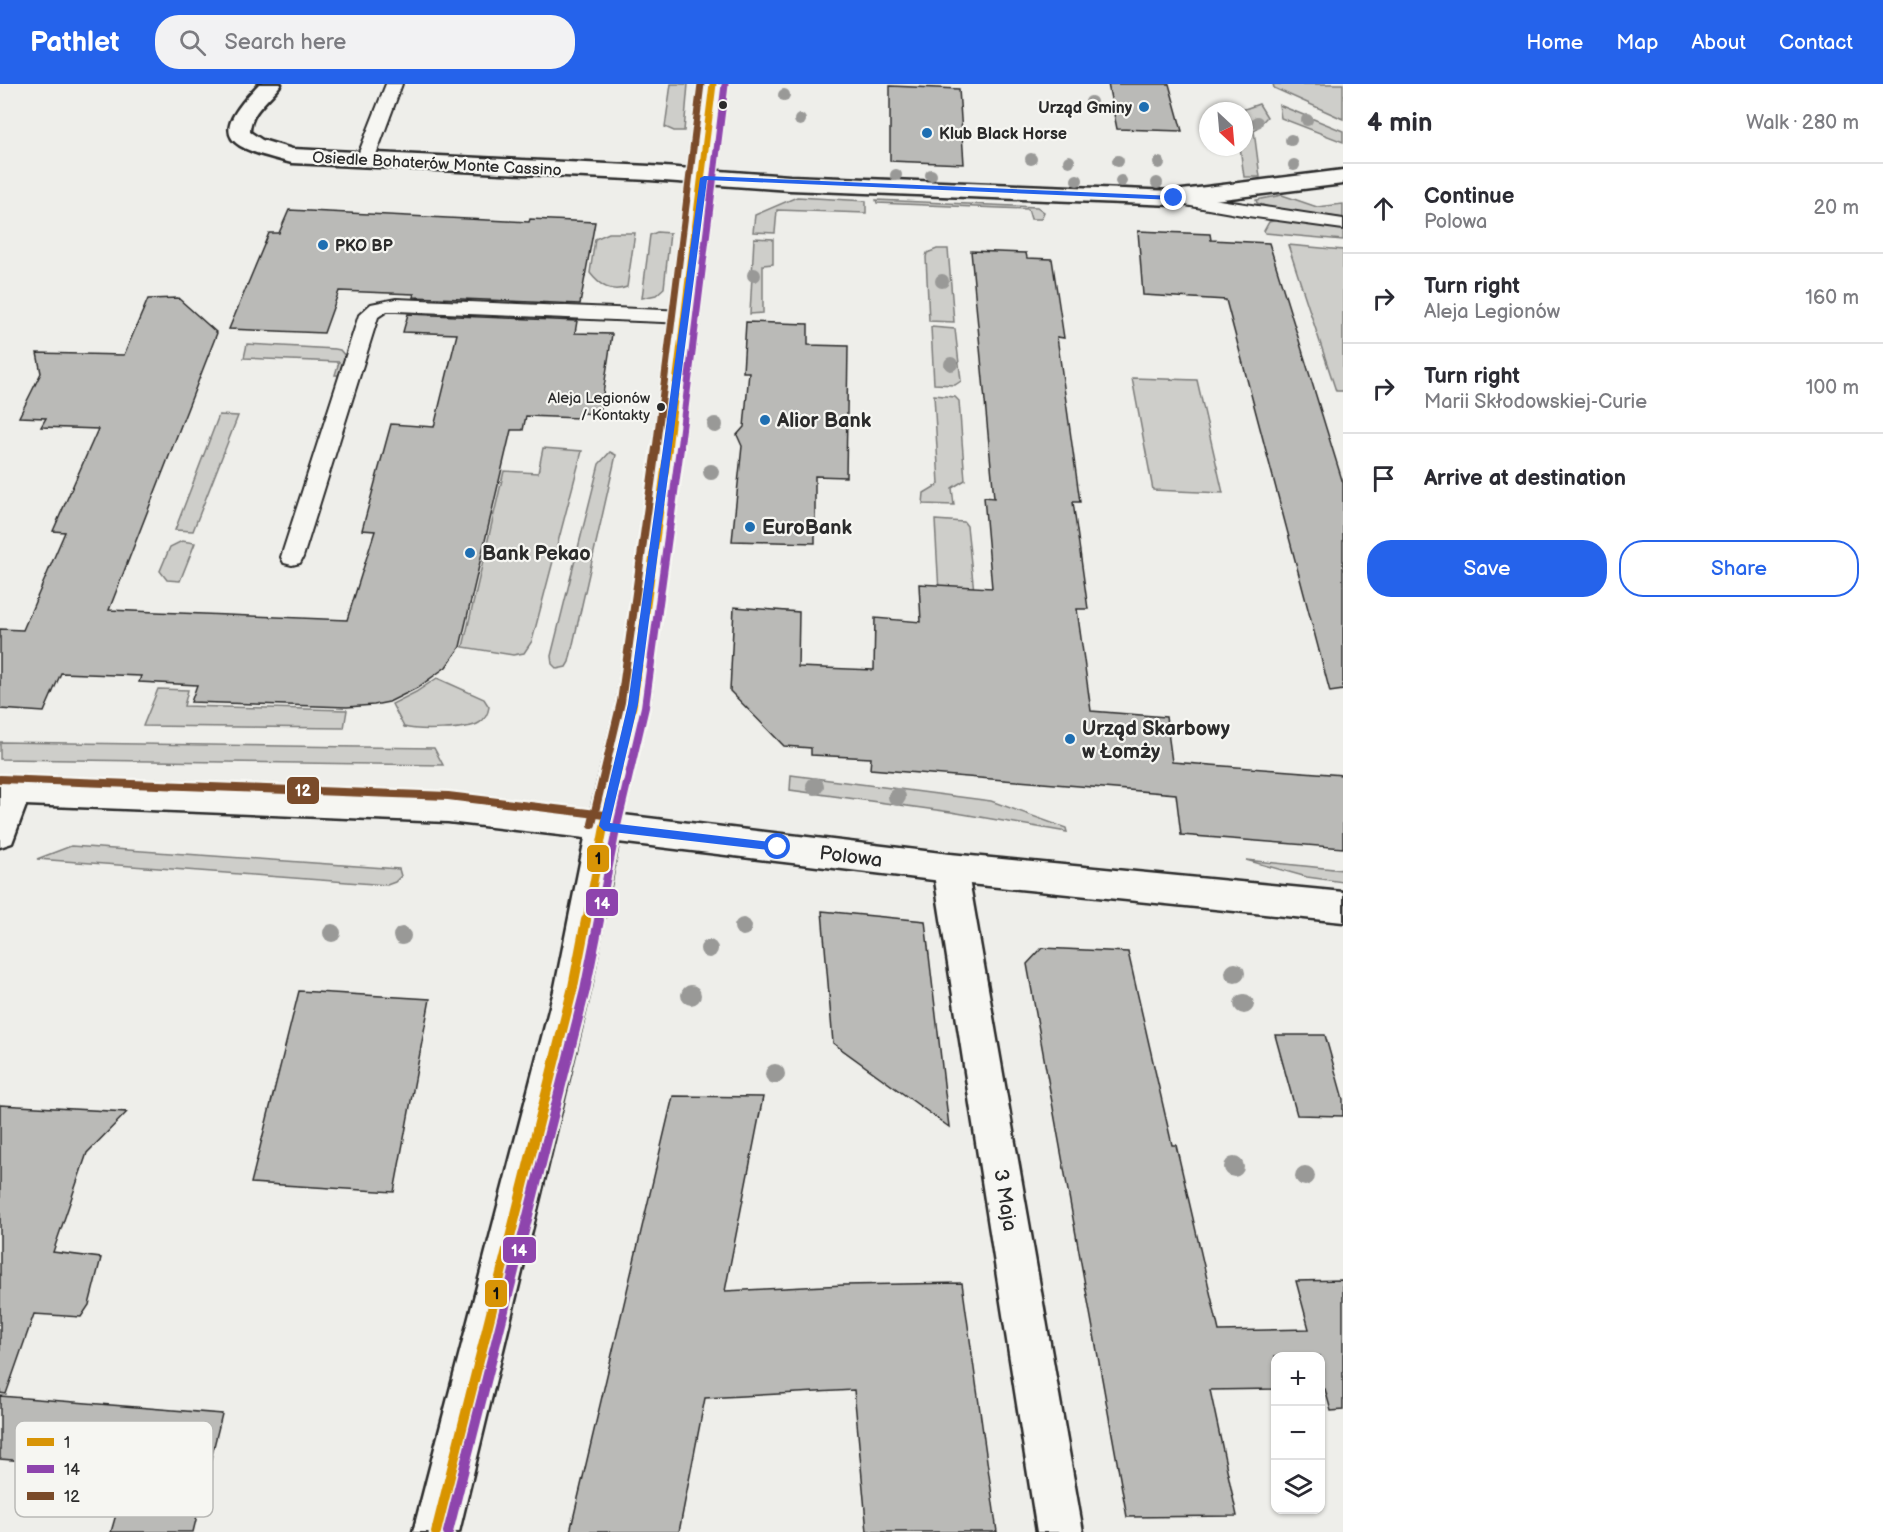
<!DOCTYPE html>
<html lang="en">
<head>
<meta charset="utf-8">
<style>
  :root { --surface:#fff; --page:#f2f2f3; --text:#2b2b33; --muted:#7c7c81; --line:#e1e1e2; --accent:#2563eb }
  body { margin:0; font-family:"Balsamiq Sans",sans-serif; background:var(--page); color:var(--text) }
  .controls { position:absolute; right:18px; bottom:18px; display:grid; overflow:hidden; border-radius:12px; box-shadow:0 2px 4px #0004 }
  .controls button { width:54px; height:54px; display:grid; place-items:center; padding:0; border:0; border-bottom:2px solid var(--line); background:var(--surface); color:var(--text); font:30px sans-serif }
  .compass { position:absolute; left:1199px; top:18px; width:54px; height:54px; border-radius:50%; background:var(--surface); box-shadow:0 2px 4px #0004; rotate:154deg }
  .stop { position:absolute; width:18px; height:18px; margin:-14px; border:4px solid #2563eb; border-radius:50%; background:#fff }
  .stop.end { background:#2563eb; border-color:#fff; box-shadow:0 2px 6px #0008 }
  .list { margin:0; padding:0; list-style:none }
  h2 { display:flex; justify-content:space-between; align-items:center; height:78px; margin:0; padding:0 24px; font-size:26px }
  h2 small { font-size:20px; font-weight:400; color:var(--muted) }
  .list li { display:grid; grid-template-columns:39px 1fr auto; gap:18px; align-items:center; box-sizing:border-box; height:90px; padding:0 24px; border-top:2px solid var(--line) }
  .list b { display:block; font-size:22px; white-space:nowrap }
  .list p { margin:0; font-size:20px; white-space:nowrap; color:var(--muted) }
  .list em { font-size:20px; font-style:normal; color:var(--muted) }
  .actions { display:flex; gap:12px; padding:18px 24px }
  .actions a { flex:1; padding:14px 0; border:2px solid var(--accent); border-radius:24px; text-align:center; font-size:21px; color:var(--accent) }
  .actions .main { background:var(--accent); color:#fff }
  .icon { flex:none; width:33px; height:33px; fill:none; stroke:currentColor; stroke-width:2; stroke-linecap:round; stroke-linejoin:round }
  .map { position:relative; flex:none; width:1343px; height:1448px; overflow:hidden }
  header { display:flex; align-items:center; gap:36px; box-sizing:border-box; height:84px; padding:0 30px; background:var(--accent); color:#fff }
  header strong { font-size:28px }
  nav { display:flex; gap:33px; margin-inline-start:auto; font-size:21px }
  .search { width:420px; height:54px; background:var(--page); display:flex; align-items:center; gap:15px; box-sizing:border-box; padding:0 21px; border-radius:24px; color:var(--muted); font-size:22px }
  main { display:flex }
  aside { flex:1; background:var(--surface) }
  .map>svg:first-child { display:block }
  .green { fill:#cececa; stroke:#7c7c7a; stroke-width:1.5 }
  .building { fill:#babab7; stroke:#2b2b2b; stroke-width:1.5 }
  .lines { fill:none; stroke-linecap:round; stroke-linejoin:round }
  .lane-casing { stroke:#2b2b2b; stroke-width:4 }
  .street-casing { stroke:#2b2b2b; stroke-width:5 }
  .secondary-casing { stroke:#2b2b2b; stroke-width:5 }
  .lane { fill:#f6f6f2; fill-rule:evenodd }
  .street { fill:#f6f6f2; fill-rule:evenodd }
  .secondary { fill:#f6f6f2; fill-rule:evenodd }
  .bus-1-far2-casing { stroke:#f6f6f2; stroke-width:10 }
  .bus-1-far1-casing { stroke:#f6f6f2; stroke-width:13 }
  .bus-1-casing { stroke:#f6f6f2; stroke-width:15 }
  .bus-2-far2-casing { stroke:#f6f6f2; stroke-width:10 }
  .bus-2-far1-casing { stroke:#f6f6f2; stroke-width:13 }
  .bus-2-casing { stroke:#f6f6f2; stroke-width:15 }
  .bus-3-far1-casing { stroke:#f6f6f2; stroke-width:10 }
  .bus-3-casing { stroke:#f6f6f2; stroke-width:13 }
  .bus-1-far2 { stroke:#d89406; stroke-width:7 }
  .bus-1-far1 { stroke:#d89406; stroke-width:8 }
  .bus-1 { stroke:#d89406; stroke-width:10 }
  .bus-2-far2 { stroke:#8e44ad; stroke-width:7 }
  .bus-2-far1 { stroke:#8e44ad; stroke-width:8 }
  .bus-2 { stroke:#8e44ad; stroke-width:10 }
  .bus-3-far1 { stroke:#7a4b2a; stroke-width:7 }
  .bus-3 { stroke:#7a4b2a; stroke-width:8 }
  .tree { fill:#999997 }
  .route { fill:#2563eb }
  .bus-dot { fill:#2b2b2b; stroke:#f6f6f2; stroke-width:2 }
  .poi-dot { fill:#1f6fb2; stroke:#f6f6f2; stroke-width:2 }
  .labels { text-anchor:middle; stroke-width:4.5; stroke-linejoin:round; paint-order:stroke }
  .far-bus-label { font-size:15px; fill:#2b2b2b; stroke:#f6f6f2; text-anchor:end }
  .far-poi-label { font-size:16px; font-weight:bold; fill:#2b2b2b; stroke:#f6f6f2; text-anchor:start }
  .far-street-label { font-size:16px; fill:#2b2b2b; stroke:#f6f6f2 }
  .poi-label { font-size:20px; font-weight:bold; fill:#2b2b2b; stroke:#f6f6f2; text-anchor:start }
  .street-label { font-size:20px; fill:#2b2b2b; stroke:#f6f6f2 }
  .key { fill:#f6f6f2; stroke:#b9b9b6; stroke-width:1.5 }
  .key-label { font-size:16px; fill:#2b2b2b }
  .line-badge { stroke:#f6f6f2; stroke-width:2 }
  .badge-label { font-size:16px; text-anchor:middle; font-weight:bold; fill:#fff }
  .pale-badge-label { font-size:16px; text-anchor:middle; font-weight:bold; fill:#111 }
</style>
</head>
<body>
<header>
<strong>Pathlet</strong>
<div class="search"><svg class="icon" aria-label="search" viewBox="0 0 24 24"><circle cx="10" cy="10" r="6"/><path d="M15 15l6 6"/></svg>Search here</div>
<nav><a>Home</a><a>Map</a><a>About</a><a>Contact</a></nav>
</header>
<main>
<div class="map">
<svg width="1343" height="1448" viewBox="0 0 1343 1448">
  <rect width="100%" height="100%" fill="#eeeeea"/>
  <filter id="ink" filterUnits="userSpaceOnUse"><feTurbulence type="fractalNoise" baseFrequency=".0167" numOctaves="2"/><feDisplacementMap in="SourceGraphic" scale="12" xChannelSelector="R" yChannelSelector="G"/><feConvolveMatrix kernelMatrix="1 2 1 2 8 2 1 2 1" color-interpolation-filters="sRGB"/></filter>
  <g filter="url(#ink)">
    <!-- green -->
    <g class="green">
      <polygon points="671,0 688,0 684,47 674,47 665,43"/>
      <polygon points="1273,0 1343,0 1343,35 1274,4"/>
      <polygon points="1259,20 1267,33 1254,47 1260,93 1244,93 1240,63 1244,63 1244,27 1239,27"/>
      <polygon points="1279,21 1343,47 1343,58 1281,34"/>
      <polygon points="1282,111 1317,123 1343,120 1343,134 1271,124 1257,119 1256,116"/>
      <polygon points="797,113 866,117 866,129 777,126 775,149 753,148 755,131"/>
      <polygon points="876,116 1037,123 1044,128 1041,135 1031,135 1028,125 877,119"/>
      <polygon points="1277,136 1343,145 1343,156 1265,149 1264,147 1269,138"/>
      <polygon points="657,148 670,149 664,204 656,211 642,214 650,151"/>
      <path d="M609 149H635L627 203C611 209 600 202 590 189L595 155Z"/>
      <polygon points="754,154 773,155 773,180 763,181 763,229 750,230"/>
      <polygon points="1288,161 1343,166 1343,307 1336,307"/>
      <polygon points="937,165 948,165 954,238 929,237 926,173 927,169"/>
      <polygon points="931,243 955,245 961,297 955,301 934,300"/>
      <polygon points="247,260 335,265 340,266 345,272 339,291 335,291 339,278 244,274"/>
      <polygon points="1132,294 1197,296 1223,409 1153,406"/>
      <polygon points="934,311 955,313 959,317 965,396 952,404 954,421 923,420 924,409 939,400"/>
      <polygon points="219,331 238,332 193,447 175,446"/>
      <polygon points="543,364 582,367 532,557 524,569 513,571 463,563 504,387 538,389"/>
      <polygon points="610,368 616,371 569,578 566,583 557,585 552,580 551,572 599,380"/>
      <polygon points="935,436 964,438 967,442 980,564 942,562"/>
      <polygon points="182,457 195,459 180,497 167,496 160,487 170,463"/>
      <path d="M437 594 484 615 489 623C488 630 486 635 479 639 468 646 417 647 404 643L392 620 416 608Z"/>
      <polygon points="158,605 188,606 184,622 347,626 344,644 143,642"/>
      <polygon points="0,658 434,664 443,681 0,675"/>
      <polygon points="791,691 991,717 1066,744 1067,748 951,728 790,706"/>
      <polygon points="71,762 399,785 401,792 395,798 387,801 37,775"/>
      <polygon points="1246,776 1343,786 1343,798 1307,793"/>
    </g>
    <!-- building -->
    <g class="building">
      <polygon points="1108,0 1169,0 1182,47 1117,45"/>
      <polygon points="890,2 959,5 964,80 890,77"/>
      <polygon points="289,126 529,138 530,135 595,138 580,220 413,213 414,210 339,207 324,249 229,245 269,149 279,149"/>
      <polygon points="1138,147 1210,150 1211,156 1269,159 1343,399 1343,606 1330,608 1226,216 1143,211"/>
      <polygon points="971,167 1026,169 1027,174 1052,175 1064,254 1057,253 1080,418 1073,418 1088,525 1077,525 1091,627 1166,633 1172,678 1343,691 1343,764 1181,751 1176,710 870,685 871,674 811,671 811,664 784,662 730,607 734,523 799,528 798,583 874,586 875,534 921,538 919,500 992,504 984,413 994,414"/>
      <polygon points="178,214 217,249 109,526 347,536 375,447 362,446 391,340 434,343 457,250 403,248 408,230 577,237 575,249 612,250 600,330 580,329 579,334 526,332 523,346 511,346 460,563 446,583 417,604 389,618 374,621 347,623 191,618 197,601 139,598 141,592 61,589 44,628 0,625 0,545 23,546 65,448 53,447 98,345 41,343 46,334 19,333 41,289 37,269 124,271 148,215"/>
      <polygon points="746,238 808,240 808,261 848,262 846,393 815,392 815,459 732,457 742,362 737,351 744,343 749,288 743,288"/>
      <polygon points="822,827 925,837 949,1043 833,959"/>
      <polygon points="1042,864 1128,868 1172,1061 1176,1061 1219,1247 1309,1245 1296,1197 1343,1196 1343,1326 1331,1327 1325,1305 1320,1305 1320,1272 1275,1272 1275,1305 1210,1306 1237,1432 1127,1433 1027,880"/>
      <polygon points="299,907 430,915 394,1108 251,1099"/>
      <polygon points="1275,951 1325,951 1343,1015 1343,1032 1297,1031"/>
      <polygon points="673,1012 763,1013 725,1207 844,1201 962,1199 997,1448 867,1448 854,1306 705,1314 679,1448 570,1448"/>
      <polygon points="0,1021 127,1028 87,1069 53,1168 101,1174 89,1221 81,1233 34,1230 6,1310 0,1309"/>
      <polygon points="0,1312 222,1330 193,1448 111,1448 129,1385 0,1375"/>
    </g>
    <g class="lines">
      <defs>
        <g id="lane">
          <polygon points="386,0 402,0 374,76 371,80 359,80 356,76"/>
          <polygon points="1174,109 1343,135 1343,145 1248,132 1168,118 1165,114 1168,110"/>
          <polygon points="396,215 686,227 693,229 696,233 693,237 686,239 396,227 387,227 378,233 303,473 300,479 292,481 284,479 281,473 359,231 371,220"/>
        </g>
        <g id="street">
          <path d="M259 0H281C270 16 250 27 250 48L262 56 292 65 650 82 790 92 1174 107 1343 86V100L1174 121 790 106 650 96 292 79C230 63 205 56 259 0Z"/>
          <polygon points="15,695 27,699 31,708 12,759 0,763 0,705 3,699"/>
          <polygon points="950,770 962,774 967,784 1083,1448 1037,1448 933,784 938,774"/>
        </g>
        <polygon id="secondary" points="703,0 723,0 698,233 649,620 623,731 950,770 1343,808 1343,838 950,798 618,758 591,903 459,1448 413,1448 555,903 585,754 448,738 0,720 0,694 448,710 591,727 617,620 674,233"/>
      </defs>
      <!-- lane casing -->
      <use href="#lane" class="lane-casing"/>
      <!-- street casing -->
      <use href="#street" class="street-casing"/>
      <!-- secondary casing -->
      <use href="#secondary" class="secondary-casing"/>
      <!-- lane -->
      <use href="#lane" class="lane"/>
      <!-- street -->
      <use href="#street" class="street"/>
      <!-- secondary -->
      <use href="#secondary" class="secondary"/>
      <defs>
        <polyline id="bus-1-far2" points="668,365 713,0"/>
        <polyline id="bus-1-far1" points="586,838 604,743 633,620 668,364"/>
        <polyline id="bus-1" points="436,1448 573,903 586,836"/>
        <polyline id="bus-2-far2" points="680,365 725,1"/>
        <polyline id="bus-2-far1" points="598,838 616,746 645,623 680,364"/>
        <polyline id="bus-2" points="448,1448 585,906 599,836"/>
        <polyline id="bus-3-far1" points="656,365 701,0"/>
        <g id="bus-3">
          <polyline points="0,695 448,712 605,731"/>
          <polyline points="592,740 621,618 656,364"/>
        </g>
      </defs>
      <!-- bus-1-far2 casing -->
      <use href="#bus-1-far2" class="bus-1-far2-casing"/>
      <!-- bus-1-far1 casing -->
      <use href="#bus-1-far1" class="bus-1-far1-casing"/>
      <!-- bus-1 casing -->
      <use href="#bus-1" class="bus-1-casing"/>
      <!-- bus-2-far2 casing -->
      <use href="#bus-2-far2" class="bus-2-far2-casing"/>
      <!-- bus-2-far1 casing -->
      <use href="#bus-2-far1" class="bus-2-far1-casing"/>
      <!-- bus-2 casing -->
      <use href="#bus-2" class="bus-2-casing"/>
      <!-- bus-3-far1 casing -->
      <use href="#bus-3-far1" class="bus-3-far1-casing"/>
      <!-- bus-3 casing -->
      <use href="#bus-3" class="bus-3-casing"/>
      <!-- bus-1-far2 -->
      <use href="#bus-1-far2" class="bus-1-far2"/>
      <!-- bus-1-far1 -->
      <use href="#bus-1-far1" class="bus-1-far1"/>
      <!-- bus-1 -->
      <use href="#bus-1" class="bus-1"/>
      <!-- bus-2-far2 -->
      <use href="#bus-2-far2" class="bus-2-far2"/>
      <!-- bus-2-far1 -->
      <use href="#bus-2-far1" class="bus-2-far1"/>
      <!-- bus-2 -->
      <use href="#bus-2" class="bus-2"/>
      <!-- bus-3-far1 -->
      <use href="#bus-3-far1" class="bus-3-far1"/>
      <!-- bus-3 -->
      <use href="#bus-3" class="bus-3"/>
    </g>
    <!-- trees -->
    <g class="tree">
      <circle cx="784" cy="11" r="6"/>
      <circle cx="1091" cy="18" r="6"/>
      <circle cx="800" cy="36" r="6"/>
      <circle cx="1307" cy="36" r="6"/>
      <circle cx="1257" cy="38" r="6"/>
      <circle cx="1291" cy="56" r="6"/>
      <circle cx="1031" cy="75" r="6"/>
      <circle cx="1069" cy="77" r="6"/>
      <circle cx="1118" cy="77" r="6"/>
      <circle cx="1159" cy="79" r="6"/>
      <circle cx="1294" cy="81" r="6"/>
      <circle cx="896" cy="91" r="6"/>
      <circle cx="931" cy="91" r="6"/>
      <circle cx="1077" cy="96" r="6"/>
      <circle cx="1121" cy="97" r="6"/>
      <circle cx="1157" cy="99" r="6"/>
      <circle cx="754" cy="191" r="7"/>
      <circle cx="942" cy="197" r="7"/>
      <circle cx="951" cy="280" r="7"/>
      <circle cx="715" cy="341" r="8"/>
      <circle cx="711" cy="388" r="8"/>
      <circle cx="815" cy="702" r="9"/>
      <circle cx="897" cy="713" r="9"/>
      <circle cx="743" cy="843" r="9"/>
      <circle cx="332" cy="849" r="9"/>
      <circle cx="402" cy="852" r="9"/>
      <circle cx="709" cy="865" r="9"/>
      <circle cx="1235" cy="889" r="10"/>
      <circle cx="691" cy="911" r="10"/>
      <circle cx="1244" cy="920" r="10"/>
      <circle cx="775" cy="990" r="10"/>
      <circle cx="1234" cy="1083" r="10"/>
      <circle cx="1305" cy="1092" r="10"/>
    </g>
  </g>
  <!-- route -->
  <polygon class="route" points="704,92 1174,112 1177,114 1174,116 707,96 638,620 610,739 778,759 783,763 778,767 604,747 599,742 628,620 700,94"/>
  <!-- markers -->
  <g class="bus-dot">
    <circle cx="723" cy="21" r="5"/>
    <circle cx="661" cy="323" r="5"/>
  </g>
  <g class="poi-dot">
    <circle cx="1144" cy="23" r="6"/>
    <circle cx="927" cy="49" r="6"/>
    <circle cx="323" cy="161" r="6"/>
    <circle cx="765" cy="336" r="6"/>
    <circle cx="750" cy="443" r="6"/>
    <circle cx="470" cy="469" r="6"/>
    <circle cx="1070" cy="655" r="6"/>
  </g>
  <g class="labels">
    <!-- far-bus labels -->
    <g class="far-bus-label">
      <text x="650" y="319">Aleja Legionów<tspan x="650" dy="17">/ Kontakty</tspan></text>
    </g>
    <!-- far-poi labels -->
    <g class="far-poi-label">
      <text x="1132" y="29" text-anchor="end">Urząd Gminy</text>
      <text x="939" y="55">Klub Black Horse</text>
      <text x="335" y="167">PKO BP</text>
    </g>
    <!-- far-street labels -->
    <g class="far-street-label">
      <text transform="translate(437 79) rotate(3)" y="6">Osiedle Bohaterów Monte Cassino</text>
    </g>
    <!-- poi labels -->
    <g class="poi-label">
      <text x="777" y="343">Alior Bank</text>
      <text x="762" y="450">EuroBank</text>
      <text x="482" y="476">Bank Pekao</text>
      <text x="1082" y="651">Urząd Skarbowy<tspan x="1082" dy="23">w Łomży</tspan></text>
    </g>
    <!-- street labels -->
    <g class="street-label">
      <text transform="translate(851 772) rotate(7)" y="7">Polowa</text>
      <text transform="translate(1006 1116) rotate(81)" y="7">3 Maja</text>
    </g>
  </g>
  <!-- legend -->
  <rect x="15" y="1337" width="198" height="96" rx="9" class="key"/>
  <rect x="27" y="1354" width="27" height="8" fill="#d89406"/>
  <rect x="27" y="1381" width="27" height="8" fill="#8e44ad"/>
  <rect x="27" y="1408" width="27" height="8" fill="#7a4b2a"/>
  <g class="key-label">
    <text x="64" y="1364">1</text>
    <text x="64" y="1391">14</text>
    <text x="64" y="1418">12</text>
  </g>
  <g class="line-badge">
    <rect x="286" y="692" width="34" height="29" rx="6" fill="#7a4b2a"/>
    <rect x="586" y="760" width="24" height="29" rx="6" fill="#d89406"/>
    <rect x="585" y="804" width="34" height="29" rx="6" fill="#8e44ad"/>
    <rect x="502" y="1152" width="35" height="28" rx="6" fill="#8e44ad"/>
    <rect x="484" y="1195" width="24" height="29" rx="6" fill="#d89406"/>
  </g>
  <g class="badge-label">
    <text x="303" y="712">12</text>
    <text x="602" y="825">14</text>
    <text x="519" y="1172">14</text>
  </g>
  <g class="pale-badge-label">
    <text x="598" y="780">1</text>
    <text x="496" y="1215">1</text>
  </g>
</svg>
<div class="controls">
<button>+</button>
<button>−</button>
<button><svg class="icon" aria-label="layers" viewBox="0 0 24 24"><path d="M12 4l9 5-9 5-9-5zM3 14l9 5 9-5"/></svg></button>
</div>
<svg class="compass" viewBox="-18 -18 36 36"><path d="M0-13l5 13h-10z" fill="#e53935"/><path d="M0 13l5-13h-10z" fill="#7c7c81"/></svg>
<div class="stop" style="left:778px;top:763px"></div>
<div class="stop end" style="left:1174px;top:114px"></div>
</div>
<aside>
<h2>4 min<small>Walk · 280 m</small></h2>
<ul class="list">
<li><svg class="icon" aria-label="ahead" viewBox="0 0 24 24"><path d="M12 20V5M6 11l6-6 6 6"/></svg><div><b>Continue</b><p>Polowa</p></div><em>20 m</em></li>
<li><svg class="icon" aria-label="right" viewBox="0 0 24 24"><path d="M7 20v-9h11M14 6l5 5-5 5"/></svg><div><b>Turn right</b><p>Aleja Legionów</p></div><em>160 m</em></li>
<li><svg class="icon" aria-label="right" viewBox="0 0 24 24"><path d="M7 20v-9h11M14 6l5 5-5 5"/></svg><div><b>Turn right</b><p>Marii Skłodowskiej-Curie</p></div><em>100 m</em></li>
<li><svg class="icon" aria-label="arrive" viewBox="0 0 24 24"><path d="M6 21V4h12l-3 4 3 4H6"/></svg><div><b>Arrive at destination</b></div></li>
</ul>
<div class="actions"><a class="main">Save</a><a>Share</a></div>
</aside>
</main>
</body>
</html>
